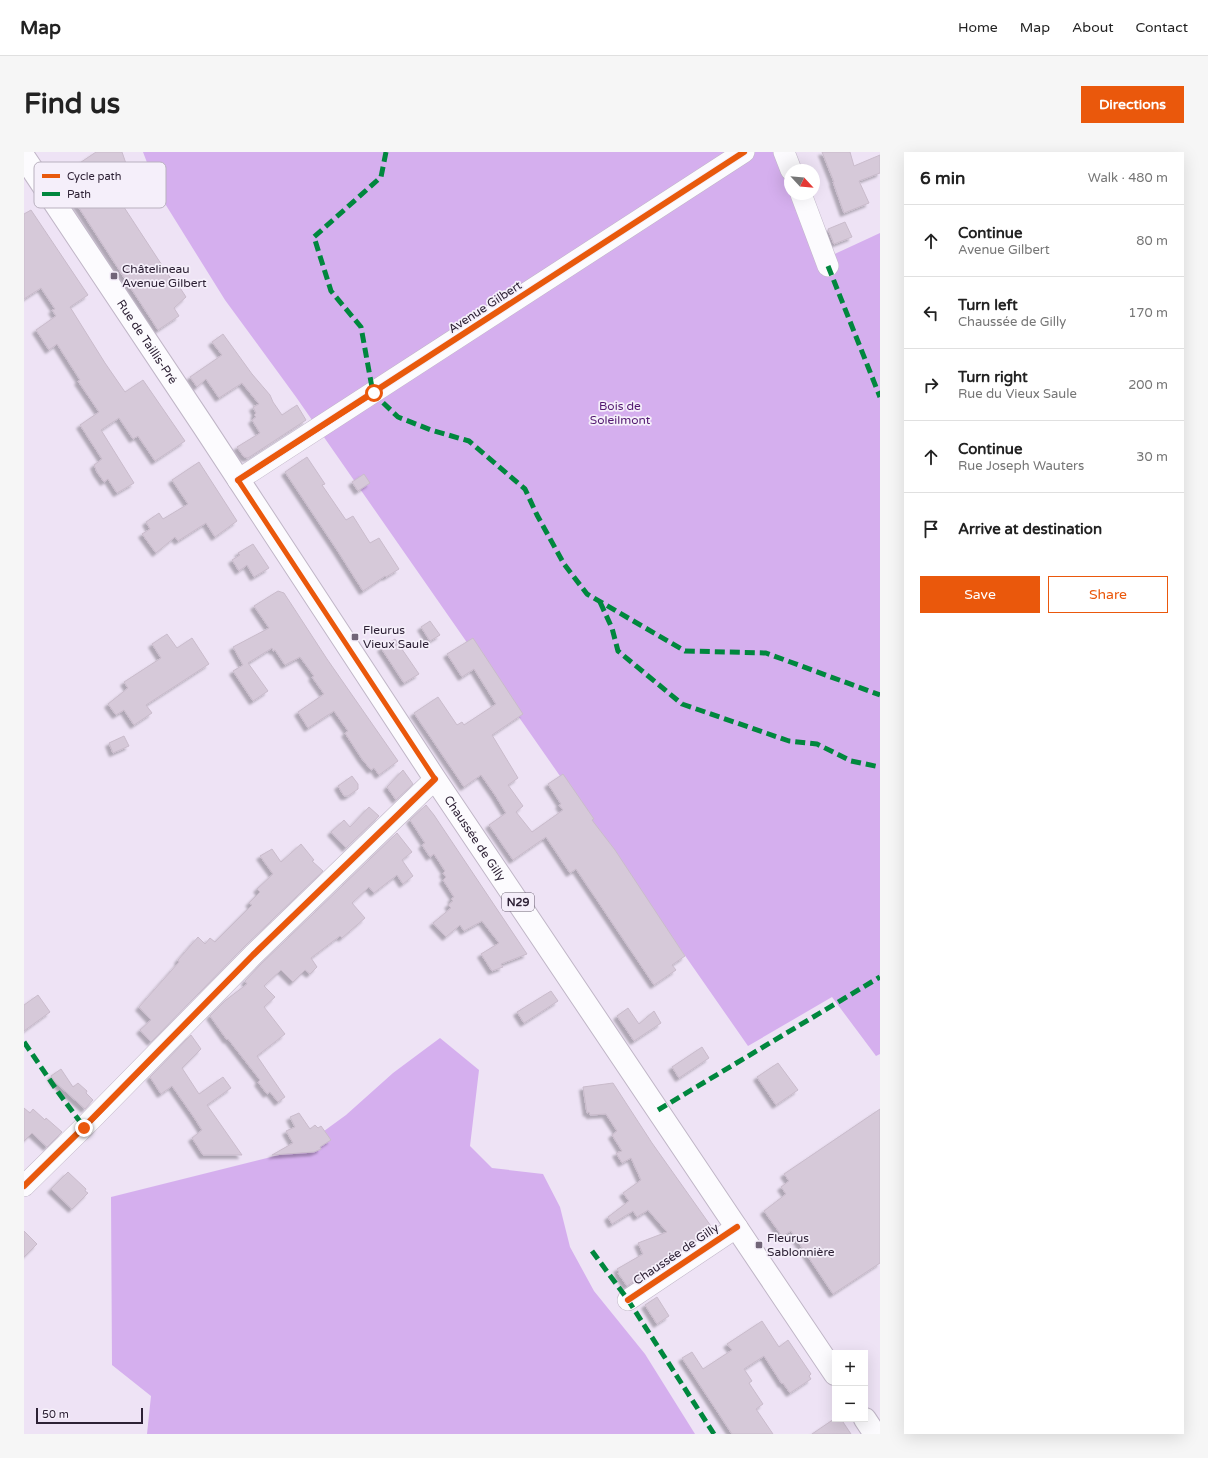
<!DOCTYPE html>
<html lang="en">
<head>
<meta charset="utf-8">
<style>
  :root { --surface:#fff; --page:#f6f6f6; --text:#222; --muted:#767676; --line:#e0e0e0; --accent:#ea580c }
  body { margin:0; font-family:"Varela Round",sans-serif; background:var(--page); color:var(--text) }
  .controls { position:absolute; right:12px; bottom:12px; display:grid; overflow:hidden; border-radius:0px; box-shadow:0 4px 16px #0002 }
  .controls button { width:36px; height:36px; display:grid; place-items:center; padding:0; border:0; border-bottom:1px solid var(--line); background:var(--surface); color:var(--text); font:20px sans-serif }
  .compass { position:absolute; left:760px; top:12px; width:36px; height:36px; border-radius:50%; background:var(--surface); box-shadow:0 4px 16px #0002; rotate:116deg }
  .scale { position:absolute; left:12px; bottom:10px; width:107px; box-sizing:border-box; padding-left:4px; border:2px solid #2d2135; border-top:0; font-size:11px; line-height:14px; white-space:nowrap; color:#2d2135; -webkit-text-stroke:3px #f5effa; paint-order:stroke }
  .stop { position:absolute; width:12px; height:12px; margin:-9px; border:3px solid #ea580c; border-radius:50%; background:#fff }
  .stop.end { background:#ea580c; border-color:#fff; box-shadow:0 1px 4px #0008 }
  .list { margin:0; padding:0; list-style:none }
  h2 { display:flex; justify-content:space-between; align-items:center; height:52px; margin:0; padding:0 16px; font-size:17px }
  h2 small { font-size:13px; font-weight:400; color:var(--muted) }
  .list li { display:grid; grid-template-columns:26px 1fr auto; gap:12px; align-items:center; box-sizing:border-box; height:72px; padding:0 16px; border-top:1px solid var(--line) }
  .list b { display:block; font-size:15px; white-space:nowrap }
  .list p { margin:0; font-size:13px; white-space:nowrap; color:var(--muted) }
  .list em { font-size:13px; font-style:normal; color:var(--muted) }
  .actions { display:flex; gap:8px; padding:12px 16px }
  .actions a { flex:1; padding:9px 0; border:1px solid var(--accent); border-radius:0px; text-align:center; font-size:14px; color:var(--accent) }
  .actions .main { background:var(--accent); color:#fff }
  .icon { flex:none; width:22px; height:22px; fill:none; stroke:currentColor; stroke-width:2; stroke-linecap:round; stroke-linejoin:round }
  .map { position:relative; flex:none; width:856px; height:1282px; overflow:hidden; border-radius:0px }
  header { display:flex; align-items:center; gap:24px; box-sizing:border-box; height:56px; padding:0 20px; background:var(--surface); border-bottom:1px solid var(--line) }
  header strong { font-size:19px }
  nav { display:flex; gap:22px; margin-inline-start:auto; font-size:14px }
  .intro { display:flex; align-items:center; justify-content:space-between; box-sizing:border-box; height:96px; padding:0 24px }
  h1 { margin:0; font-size:28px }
  .button { padding:10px 18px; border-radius:0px; background:var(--accent); color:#fff; font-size:14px; font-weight:700 }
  main { display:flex; gap:24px; padding:0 24px }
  aside { flex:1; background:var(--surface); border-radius:0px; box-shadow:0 4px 16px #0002 }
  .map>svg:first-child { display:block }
  .forest { fill:#d5afee }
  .building { fill:#d6c9d9; stroke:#c9bbcb; filter:url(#shadow) }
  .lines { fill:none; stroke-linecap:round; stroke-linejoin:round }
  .minor-casing { stroke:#c0b6c7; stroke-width:22 }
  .major-casing { stroke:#c0b6c7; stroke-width:24 }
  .minor { stroke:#fcfbfe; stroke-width:21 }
  .major { stroke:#fcfbfe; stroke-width:22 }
  .quiet { stroke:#00873e; stroke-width:5; stroke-dasharray:10 5; stroke-linecap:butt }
  .cycleway-casing { stroke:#f5effa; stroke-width:8 }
  .cycleway { stroke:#e8590c; stroke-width:6 }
  .route { stroke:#ea580c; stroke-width:5 }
  .poi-dot { fill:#716578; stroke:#f5effa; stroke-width:1.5 }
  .labels { text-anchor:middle; stroke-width:3.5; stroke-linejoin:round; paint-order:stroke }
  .shield { fill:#f5effa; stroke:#695f70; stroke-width:1 }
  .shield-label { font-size:11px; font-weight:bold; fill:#2d2135 }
  .poi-label { font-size:12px; fill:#2d2135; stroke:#f5effa; text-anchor:start }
  .street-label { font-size:12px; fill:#2d2135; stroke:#f5effa }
  .park-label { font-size:12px; fill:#521870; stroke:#f5effa }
  .key { fill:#f5effa; stroke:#b9b1bf; stroke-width:1 }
  .key-label { font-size:11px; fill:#2d2135 }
</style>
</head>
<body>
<header>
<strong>Map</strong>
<nav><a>Home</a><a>Map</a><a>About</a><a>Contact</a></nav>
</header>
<div class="intro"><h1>Find us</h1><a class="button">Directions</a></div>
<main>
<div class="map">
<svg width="856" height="1282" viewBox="0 0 856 1282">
  <defs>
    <filter id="shadow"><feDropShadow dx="-3.5" dy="3.5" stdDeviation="1" flood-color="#0004"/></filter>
  </defs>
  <rect width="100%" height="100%" fill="#eee3f5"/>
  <!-- forest -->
  <g class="forest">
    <polygon points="119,0 760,0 766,18 766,42 777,42 802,106 856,81 856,902 852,904 808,845 724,894 272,245 201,148 135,42"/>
    <polygon points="416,886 455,918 446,994 468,1016 519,1022 536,1055 546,1095 570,1139 621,1202 671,1282 123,1282 127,1244 88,1213 87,1045 255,1003 285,990 322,963 369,921"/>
  </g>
  <!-- building -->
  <g class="building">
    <polygon points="72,0 98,0 107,26 91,37 94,42 92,43 149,130 151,128 162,145 150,156 155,164 134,178 35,25"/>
    <polygon points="798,0 826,0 830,14 856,3 856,21 835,29 845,51 820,61 809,30 810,30"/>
    <polygon points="7,58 64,143 46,155 81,211 101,240 119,228 161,289 131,309 114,284 109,287 95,266 77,278 110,331 93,341 84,327 80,330 73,320 70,313 78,307 56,273 75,260 54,229 56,228 33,192 25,198 12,178 32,164 28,158 31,157 17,136 0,147 0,62"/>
    <polygon points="821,70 828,85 810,92 804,77"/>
    <polygon points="199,182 228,222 246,243 249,250 258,263 273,253 282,268 224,306 220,305 213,295 236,281 228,268 232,265 230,263 232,261 229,255 235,252 218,231 195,246 182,227 173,235 166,225 198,203 188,190"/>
    <polygon points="283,305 301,332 298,333 322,368 329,364 346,391 355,386 375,417 362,425 361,424 339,439 313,398 261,320"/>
    <polygon points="175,310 213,369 191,385 182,371 154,389 151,385 132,401 118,382 126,377 122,370 135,361 139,367 164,352 148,328"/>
    <polygon points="340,322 346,331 334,339 328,330"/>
    <polygon points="229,392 245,416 230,425 223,413 215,419 208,408 216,403 214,401"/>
    <polygon points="254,439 260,441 303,507 374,609 355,623 350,616 347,618 338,607 321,581 324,579 310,559 284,576 274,560 300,542 288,525 290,524 276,505 261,513 251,498 249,499 248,496 224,511 244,539 229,549 209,519 219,513 209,495 245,476 230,454"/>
    <polygon points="406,469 416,483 406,489 397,475"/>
    <polygon points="143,482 153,496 168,486 185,512 122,553 128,561 110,573 100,558 92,563 84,552 104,536 100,530 137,506 128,492"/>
    <polygon points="449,486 499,562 468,583 494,626 484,633 499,654 492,660 508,680 539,658 535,653 537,652 524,632 539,622 570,667 568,668 591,698 661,804 648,813 652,818 630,833 552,717 546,721 522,685 489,708 465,673 482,661 471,643 457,623 440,635 390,561 414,545 433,573 438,570 440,573 472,552 450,517 438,525 423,502"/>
    <polygon points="371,487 395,522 380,531 357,496"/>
    <polygon points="100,584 105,594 89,601 85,591"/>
    <polygon points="379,618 389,632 372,648 363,635"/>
    <polygon points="328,624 334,632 334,637 324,644 320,644 314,634"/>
    <polygon points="402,653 410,663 503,802 477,812 479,815 468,819 457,802 475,791 458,769 440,779 436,773 422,785 409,771 427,756 424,753 429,749 427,747 430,745 419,728 422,725 419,721 421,719 410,702 406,705 398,693 401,691 386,668"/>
    <polygon points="345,655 355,664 322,696 307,680 320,668 326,675"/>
    <polygon points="373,681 388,700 378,708 389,724 379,732 373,723 350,741 345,735 328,751 341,766 318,786 316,784 287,806 293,815 286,822 281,818 269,830 257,818 240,834 251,845 240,855 261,882 233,904 261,945 254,950 246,940 243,942 234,930 236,928 204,887 203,888 186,864 202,848 223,832 221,829 237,812"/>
    <polygon points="277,692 290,708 288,709 299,719 221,794 127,890 116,878 127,868 115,855 155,810 154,808 174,785 181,792 186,786 191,790 228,753 225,751 236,740 233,737 249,722 236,704 248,697 257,710"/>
    <polygon points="527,839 534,849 500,871 493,860"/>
    <polygon points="14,843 26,860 0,879 0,853"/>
    <polygon points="604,856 615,872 630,859 637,871 610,889 593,864"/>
    <polygon points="167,883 177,897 158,916 175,942 199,925 207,936 183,953 218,1003 179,1003 168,986 178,978 169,964 148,934 137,942 126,925"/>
    <polygon points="678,895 685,906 655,926 648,915"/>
    <polygon points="754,911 774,938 752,953 733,925"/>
    <polygon points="37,917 49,935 54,931 63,939 62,941 69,948 61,957 31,930 27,924"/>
    <polygon points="589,931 628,991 689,1077 603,1134 594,1121 595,1120 593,1117 619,1102 614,1091 643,1080 624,1058 613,1065 609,1059 588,1072 584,1065 605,1049 599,1041 617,1028 607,1006 598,1011 592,1001 598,999 588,983 593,979 582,962 566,963 565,960 563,961 559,935"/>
    <polygon points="0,956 6,961 9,957 21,968 22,966 38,980 23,995 8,981 0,989"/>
    <polygon points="856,957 856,1111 809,1142 767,1079 758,1084 740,1059 762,1042 757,1035 765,1029 760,1022"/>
    <polygon points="275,961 286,977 291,973 294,976 297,974 307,988 296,995 297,997 290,1000 248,1003 269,991 262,979 271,975 266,965"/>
    <polygon points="44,1020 62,1037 61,1039 64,1041 48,1057 27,1037"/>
    <polygon points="0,1079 13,1092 0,1105"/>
    <polygon points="633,1145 645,1164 633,1172 621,1153"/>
    <polygon points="738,1169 755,1195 764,1188 787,1222 785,1224 787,1227 766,1241 759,1231 758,1232 740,1204 720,1217 728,1229 725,1231 739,1252 732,1257 749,1282 708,1282 658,1206 668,1200 679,1217 708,1198 703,1192"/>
    <polygon points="810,1267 817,1267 827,1282 788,1282"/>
  </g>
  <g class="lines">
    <defs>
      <g id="minor">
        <polyline points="760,0 767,18"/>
        <polyline points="777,42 804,114"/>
        <polyline points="214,328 720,0"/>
        <polyline points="0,1034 60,975 229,803 411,627"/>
        <polyline points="604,1148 713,1075"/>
      </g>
      <g id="major">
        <path id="s1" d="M0 5 180 275 411 627 811 1222"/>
        <polyline points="841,1267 851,1282"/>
      </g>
    </defs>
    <!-- minor casing -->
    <use href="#minor" class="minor-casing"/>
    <!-- major casing -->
    <use href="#major" class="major-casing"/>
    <!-- minor -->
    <use href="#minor" class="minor"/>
    <!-- major -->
    <use href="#major" class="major"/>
    <!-- quiet -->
    <g class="quiet">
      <polyline points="362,0 357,25 290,85 307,139 337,175 349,241 374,265 407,278 445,289 501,337 513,363 540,412 563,442 661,499 742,501 856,543"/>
      <polyline points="804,114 856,245"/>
      <polyline points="576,450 588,476 594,499 658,552 765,589 793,592 827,609 856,615"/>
      <polyline points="0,890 34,940 60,975"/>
      <polyline points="634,958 856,825"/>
      <polyline points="568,1099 604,1148 690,1282"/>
    </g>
    <defs>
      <g id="cycleway">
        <polyline points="214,328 720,0"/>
        <polyline points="0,1034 60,975 229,803 411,627"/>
        <polyline points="604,1148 713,1075"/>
      </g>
    </defs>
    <!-- cycleway casing -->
    <use href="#cycleway" class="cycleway-casing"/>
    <!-- cycleway -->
    <use href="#cycleway" class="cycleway"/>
  </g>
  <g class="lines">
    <!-- route -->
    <polyline class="route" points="60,976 229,803 411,627 214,328 350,241"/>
  </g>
  <!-- markers -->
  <g class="poi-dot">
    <rect x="86" y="120" width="8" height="8" rx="2"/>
    <rect x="327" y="481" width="8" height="8" rx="2"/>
    <rect x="731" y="1089" width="8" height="8" rx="2"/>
  </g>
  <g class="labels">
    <!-- shield labels -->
    <rect class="shield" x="478" y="741" width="32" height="18" rx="3"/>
    <g class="shield-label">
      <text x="494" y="754">N29</text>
    </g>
    <!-- poi labels -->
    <g class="poi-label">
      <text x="98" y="121">Châtelineau<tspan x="98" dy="14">Avenue Gilbert</tspan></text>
      <text x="339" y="482">Fleurus<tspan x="339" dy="14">Vieux Saule</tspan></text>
      <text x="743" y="1090">Fleurus<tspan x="743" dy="14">Sablonnière</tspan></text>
    </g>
    <!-- street labels -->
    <g class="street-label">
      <text transform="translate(461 155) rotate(-33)" y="4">Avenue Gilbert</text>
      <text dy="4" stroke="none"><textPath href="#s1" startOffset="222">Rue de Taillis-Pré</textPath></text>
      <text dy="4" stroke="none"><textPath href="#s1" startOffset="817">Chaussée de Gilly</textPath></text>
      <text transform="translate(652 1102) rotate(-34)" y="4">Chaussée de Gilly</text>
    </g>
    <!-- park labels -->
    <g class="park-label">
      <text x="596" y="258">Bois de<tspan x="596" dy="14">Soleilmont</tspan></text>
    </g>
  </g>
  <!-- legend -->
  <rect x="10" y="10" width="132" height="46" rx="6" class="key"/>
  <rect x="18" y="22" width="18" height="4" fill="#e8590c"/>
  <rect x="18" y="40" width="18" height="4" fill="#00873e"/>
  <g class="key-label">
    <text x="43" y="28">Cycle path</text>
    <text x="43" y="46">Path</text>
  </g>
</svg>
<div class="controls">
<button>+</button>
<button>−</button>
</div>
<svg class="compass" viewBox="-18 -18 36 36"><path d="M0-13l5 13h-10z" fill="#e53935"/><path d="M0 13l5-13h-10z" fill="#767676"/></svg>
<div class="scale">50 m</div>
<div class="stop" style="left:350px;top:241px"></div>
<div class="stop end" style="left:60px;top:976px"></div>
</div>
<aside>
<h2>6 min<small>Walk · 480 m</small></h2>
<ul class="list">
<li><svg class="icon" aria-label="ahead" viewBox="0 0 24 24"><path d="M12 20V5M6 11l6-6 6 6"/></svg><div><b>Continue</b><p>Avenue Gilbert</p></div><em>80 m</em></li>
<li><svg class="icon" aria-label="left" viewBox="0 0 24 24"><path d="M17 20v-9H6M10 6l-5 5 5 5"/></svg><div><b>Turn left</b><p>Chaussée de Gilly</p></div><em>170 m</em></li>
<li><svg class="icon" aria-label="right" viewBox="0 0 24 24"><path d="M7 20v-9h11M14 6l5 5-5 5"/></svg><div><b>Turn right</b><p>Rue du Vieux Saule</p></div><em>200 m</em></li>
<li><svg class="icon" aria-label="ahead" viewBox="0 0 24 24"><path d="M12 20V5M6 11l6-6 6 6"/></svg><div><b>Continue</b><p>Rue Joseph Wauters</p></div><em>30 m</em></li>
<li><svg class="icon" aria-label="arrive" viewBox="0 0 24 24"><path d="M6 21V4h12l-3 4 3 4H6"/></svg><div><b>Arrive at destination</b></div></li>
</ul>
<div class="actions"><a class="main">Save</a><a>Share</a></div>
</aside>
</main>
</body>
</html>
